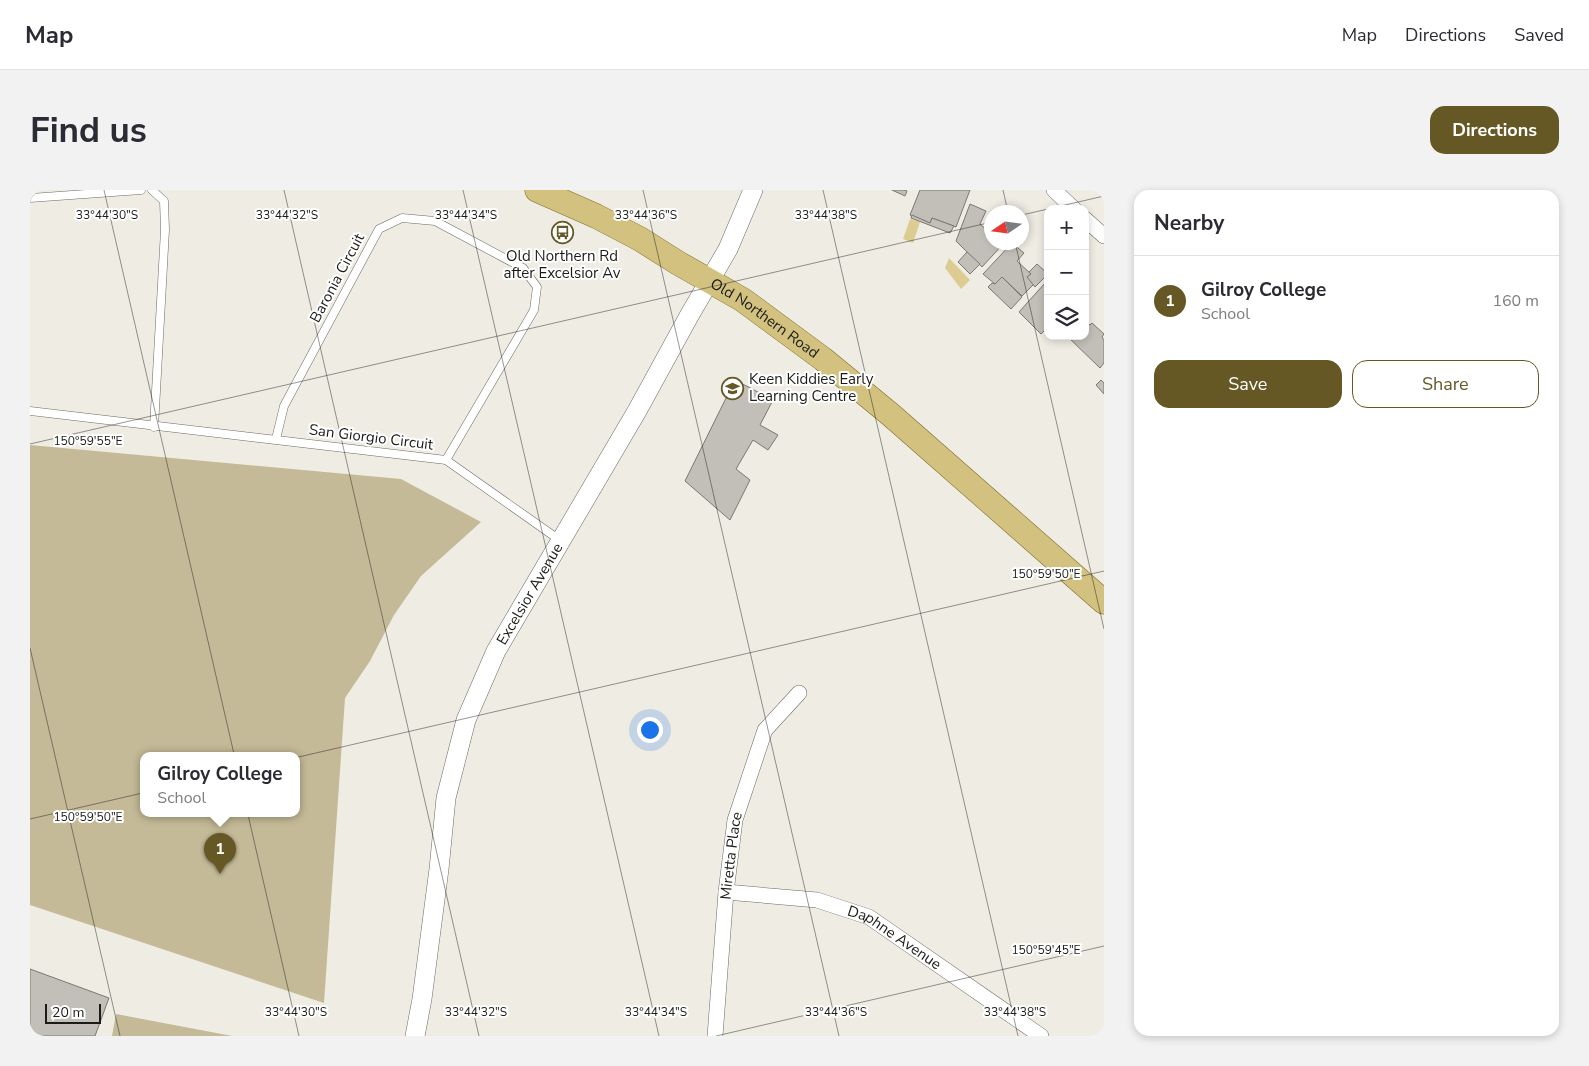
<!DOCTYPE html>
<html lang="en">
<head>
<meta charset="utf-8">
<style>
  :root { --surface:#fff; --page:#f2f2f3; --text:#2b2b33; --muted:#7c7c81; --line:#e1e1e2; --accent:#665825 }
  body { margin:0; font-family:"Nunito Sans",sans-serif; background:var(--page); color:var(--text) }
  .controls { position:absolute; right:15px; top:15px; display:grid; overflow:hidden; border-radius:10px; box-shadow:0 2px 8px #0003 }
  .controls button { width:45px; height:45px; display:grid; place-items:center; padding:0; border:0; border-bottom:1px solid var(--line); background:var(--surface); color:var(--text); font:25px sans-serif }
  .compass { position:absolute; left:954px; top:15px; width:45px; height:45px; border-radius:50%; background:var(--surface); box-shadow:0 2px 8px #0003; rotate:257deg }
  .scale { position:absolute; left:15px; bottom:12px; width:56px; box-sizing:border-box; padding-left:5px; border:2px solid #1b1b18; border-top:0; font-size:14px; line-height:18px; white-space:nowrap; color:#1b1b18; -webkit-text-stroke:4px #fff; paint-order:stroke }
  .you { position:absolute; left:619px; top:539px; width:18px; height:18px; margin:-12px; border:4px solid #fff; border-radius:50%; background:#1a73e8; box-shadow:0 0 0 8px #1a73e833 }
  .badge { display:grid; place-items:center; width:32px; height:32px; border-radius:50%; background:var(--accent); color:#fff; font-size:16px; font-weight:700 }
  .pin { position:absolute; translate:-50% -41px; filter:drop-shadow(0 1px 2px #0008) }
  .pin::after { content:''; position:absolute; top:26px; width:18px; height:15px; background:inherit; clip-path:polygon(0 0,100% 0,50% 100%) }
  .popup { position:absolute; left:110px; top:562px; width:160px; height:65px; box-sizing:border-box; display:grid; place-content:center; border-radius:10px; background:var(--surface); filter:drop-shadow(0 1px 4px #0005); font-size:16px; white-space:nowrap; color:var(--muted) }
  .popup b { font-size:19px; color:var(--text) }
  .popup::after { content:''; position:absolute; left:50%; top:100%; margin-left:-10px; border:10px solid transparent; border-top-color:var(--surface) }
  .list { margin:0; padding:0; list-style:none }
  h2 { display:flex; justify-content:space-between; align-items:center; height:65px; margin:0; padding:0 20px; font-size:21px }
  h2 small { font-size:16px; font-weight:400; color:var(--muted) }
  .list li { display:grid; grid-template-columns:32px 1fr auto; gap:15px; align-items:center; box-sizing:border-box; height:90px; padding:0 20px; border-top:1px solid var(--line) }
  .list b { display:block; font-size:19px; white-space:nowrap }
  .list p { margin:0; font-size:16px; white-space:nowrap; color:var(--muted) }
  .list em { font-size:16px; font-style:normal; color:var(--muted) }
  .actions { display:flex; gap:10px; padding:15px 20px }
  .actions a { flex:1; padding:11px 0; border:1px solid var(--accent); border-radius:15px; text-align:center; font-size:18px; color:var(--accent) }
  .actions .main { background:var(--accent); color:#fff }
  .icon { flex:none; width:28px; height:28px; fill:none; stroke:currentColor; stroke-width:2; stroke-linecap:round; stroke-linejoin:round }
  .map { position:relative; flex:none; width:1074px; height:846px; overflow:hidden; border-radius:15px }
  header { display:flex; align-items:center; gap:30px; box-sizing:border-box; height:70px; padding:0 25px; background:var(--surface); border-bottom:1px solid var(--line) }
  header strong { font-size:24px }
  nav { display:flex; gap:28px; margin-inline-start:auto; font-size:18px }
  .intro { display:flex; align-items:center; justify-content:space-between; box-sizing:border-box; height:120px; padding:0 30px }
  h1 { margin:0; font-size:35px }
  .button { padding:12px 22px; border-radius:15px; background:var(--accent); color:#fff; font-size:18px; font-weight:700 }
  main { display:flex; gap:30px; padding:0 30px }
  aside { flex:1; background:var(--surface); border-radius:15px; box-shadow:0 2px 8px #0003 }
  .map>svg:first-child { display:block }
  .green { fill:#c4ba97; fill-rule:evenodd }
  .water { fill:#ddcc91 }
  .building { fill:#c1bfb7; stroke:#7a7871 }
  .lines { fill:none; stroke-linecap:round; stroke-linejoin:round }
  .service-casing { stroke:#6c6a63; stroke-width:9 }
  .minor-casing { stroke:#6c6a63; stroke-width:16 }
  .tertiary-casing { stroke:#6c6a63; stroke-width:20 }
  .primary-casing { stroke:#7e6c24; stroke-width:25 }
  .service { stroke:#fff; stroke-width:8 }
  .minor { stroke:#fff; stroke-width:15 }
  .tertiary { stroke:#fff; stroke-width:19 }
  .primary { stroke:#d2c17f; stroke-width:24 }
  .ticks { fill:none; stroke:#1b1b18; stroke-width:1; stroke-opacity:0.45 }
  .labels { text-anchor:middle; stroke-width:4; stroke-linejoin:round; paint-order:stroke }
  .poi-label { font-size:15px; fill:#1b1b18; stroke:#fff }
  .street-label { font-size:15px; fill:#1b1b18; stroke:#fff }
  .ticks-label { font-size:12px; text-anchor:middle; fill:#1b1b18; stroke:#fff; stroke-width:4; stroke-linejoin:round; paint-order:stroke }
</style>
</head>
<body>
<header>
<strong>Map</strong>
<nav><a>Map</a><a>Directions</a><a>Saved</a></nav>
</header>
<div class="intro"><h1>Find us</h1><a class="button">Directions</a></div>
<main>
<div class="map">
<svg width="1074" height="846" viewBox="0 0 1074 846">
  <rect width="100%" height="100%" fill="#efece4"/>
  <!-- green -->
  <g class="green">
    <path d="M0 255 371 289 451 332 391 386 364 425 340 471 315 508 294 813 0 715ZM114 565H266V623H114Z"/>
    <polygon points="86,824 202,846 82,846"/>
  </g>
  <!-- water -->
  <g class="water">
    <polygon points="880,29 890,32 883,53 873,49"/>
    <polygon points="919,68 940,90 931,99 915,78"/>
  </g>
  <!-- building -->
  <g class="building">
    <polygon points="862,0 874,0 877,1 875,6"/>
    <polygon points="890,0 940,0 926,37 902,28 900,33 880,25"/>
    <polygon points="940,14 956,21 950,34 959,42 962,40 962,52 975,52 952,77 926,51"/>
    <polygon points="882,25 900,33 902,28 924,36 920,43 881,28"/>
    <polygon points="982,53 994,63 987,71 1001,84 997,87 1004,94 992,106 972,87 965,94 953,84"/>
    <polygon points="937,62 950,74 940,84 928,72"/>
    <polygon points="1007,74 1018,84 1005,97 997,87 1001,84 999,82"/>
    <polygon points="972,87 992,107 981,119 958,97 962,93 965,94"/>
    <polygon points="1016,92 1018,93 1018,137 1011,144 989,122"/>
    <polygon points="1055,131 1060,135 1062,133 1074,144 1072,147 1074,150 1074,173 1070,178 1037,146 1055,146"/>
    <polygon points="705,190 743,210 730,235 748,245 738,260 723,250 706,279 720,290 700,330 655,291"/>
    <polygon points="1071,190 1074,193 1074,204 1066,195"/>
    <polygon points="0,779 79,808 65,846 0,846"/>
  </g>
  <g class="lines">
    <defs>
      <g id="service">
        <polyline points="122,0 134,11 135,40 124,237"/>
        <polyline points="0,8 111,0"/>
        <polyline points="0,221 416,270 531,351"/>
        <polyline points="246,249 254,216 349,39 372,28 405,31 493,78 507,97 504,120 416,270"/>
      </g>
      <g id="minor">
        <polyline points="1024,0 1044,19"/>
        <polyline points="1055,29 1074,46"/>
        <path id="s1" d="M696 702 787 710 839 727 1011 846"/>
        <path id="s2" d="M685 846 696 702 705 630 735 540 769 503"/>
      </g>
      <g id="tertiary">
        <path id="s3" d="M385 846 392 809 409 679 416 608 436 530 466 461 607 221 659 126 698 59 723 0"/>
      </g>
      <g id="primary">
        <path id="s4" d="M507 0 566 26 610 49 648 73 713 110 793 169 861 225 1074 412"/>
      </g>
    </defs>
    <!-- service casing -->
    <use href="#service" class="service-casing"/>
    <!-- minor casing -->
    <use href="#minor" class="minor-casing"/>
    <!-- tertiary casing -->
    <use href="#tertiary" class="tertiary-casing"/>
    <!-- primary casing -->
    <use href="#primary" class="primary-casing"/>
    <!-- service -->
    <use href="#service" class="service"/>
    <!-- minor -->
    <use href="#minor" class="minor"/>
    <!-- tertiary -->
    <use href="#tertiary" class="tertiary"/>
    <!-- primary -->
    <use href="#primary" class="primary"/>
  </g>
  <!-- ticks -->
  <path class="ticks" d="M74 0 269 846M254 0 449 846M433 0 629 846M613 0 809 846M793 0 988 846M973 0 978 22M992 25 1074 6M985 52 1074 439M0 254 962 32M0 458 90 846M0 629 1074 381M686 846 1074 756"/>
  <!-- icons -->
  <defs>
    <symbol id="bus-ring" viewBox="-11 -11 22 22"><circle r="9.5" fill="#fff" stroke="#665825" stroke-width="1.5"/><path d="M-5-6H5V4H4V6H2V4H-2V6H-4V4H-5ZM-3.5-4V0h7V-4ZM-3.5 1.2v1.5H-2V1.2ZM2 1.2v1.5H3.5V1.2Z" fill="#665825"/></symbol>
    <symbol id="school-ring" viewBox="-11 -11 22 22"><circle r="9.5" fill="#fff" stroke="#665825" stroke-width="1.5"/><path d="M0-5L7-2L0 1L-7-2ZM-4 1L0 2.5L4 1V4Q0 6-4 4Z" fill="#665825"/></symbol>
  </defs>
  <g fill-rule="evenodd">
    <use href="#bus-ring" x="520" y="30" width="25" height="25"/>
    <use href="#school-ring" x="690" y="186" width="25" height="25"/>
  </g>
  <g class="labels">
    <!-- poi labels -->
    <g class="poi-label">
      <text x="532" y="71">Old Northern Rd<tspan x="532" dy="17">after Excelsior Av</tspan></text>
      <text x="719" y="194" text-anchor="start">Keen Kiddies Early<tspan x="719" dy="17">Learning Centre</tspan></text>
    </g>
    <!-- street labels -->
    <g class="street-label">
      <text transform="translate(307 88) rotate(-62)" y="5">Baronia Circuit</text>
      <text dy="5" stroke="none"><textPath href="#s4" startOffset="262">Old Northern Road</textPath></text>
      <text transform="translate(341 247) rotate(7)" y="5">San Giorgio Circuit</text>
      <text dy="5" stroke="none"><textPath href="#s3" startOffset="462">Excelsior Avenue</textPath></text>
      <text dy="5" stroke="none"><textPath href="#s2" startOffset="181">Miretta Place</textPath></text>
      <text dy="5" stroke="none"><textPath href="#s1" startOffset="178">Daphne Avenue</textPath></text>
    </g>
  </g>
  <g class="ticks-label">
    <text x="77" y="29">33°44'30"S</text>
    <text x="257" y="29">33°44'32"S</text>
    <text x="436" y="29">33°44'34"S</text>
    <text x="616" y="29">33°44'36"S</text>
    <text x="796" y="29">33°44'38"S</text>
    <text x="58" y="255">150°59'55"E</text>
    <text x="1016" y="388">150°59'50"E</text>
    <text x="58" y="631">150°59'50"E</text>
    <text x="1016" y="764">150°59'45"E</text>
    <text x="266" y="826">33°44'30"S</text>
    <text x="446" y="826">33°44'32"S</text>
    <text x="626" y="826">33°44'34"S</text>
    <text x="806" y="826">33°44'36"S</text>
    <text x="985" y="826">33°44'38"S</text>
  </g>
</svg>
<div class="controls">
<button>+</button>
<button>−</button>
<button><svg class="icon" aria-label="layers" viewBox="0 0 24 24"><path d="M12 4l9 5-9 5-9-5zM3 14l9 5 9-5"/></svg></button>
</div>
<svg class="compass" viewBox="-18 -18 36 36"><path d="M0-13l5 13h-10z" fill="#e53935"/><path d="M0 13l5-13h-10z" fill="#7c7c81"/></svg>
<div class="scale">20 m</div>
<div class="you"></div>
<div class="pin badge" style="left:190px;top:684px">1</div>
<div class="popup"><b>Gilroy College</b>School</div>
</div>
<aside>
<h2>Nearby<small></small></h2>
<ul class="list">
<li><span class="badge">1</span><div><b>Gilroy College</b><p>School</p></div><em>160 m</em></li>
</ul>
<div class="actions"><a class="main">Save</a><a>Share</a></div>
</aside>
</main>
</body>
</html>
